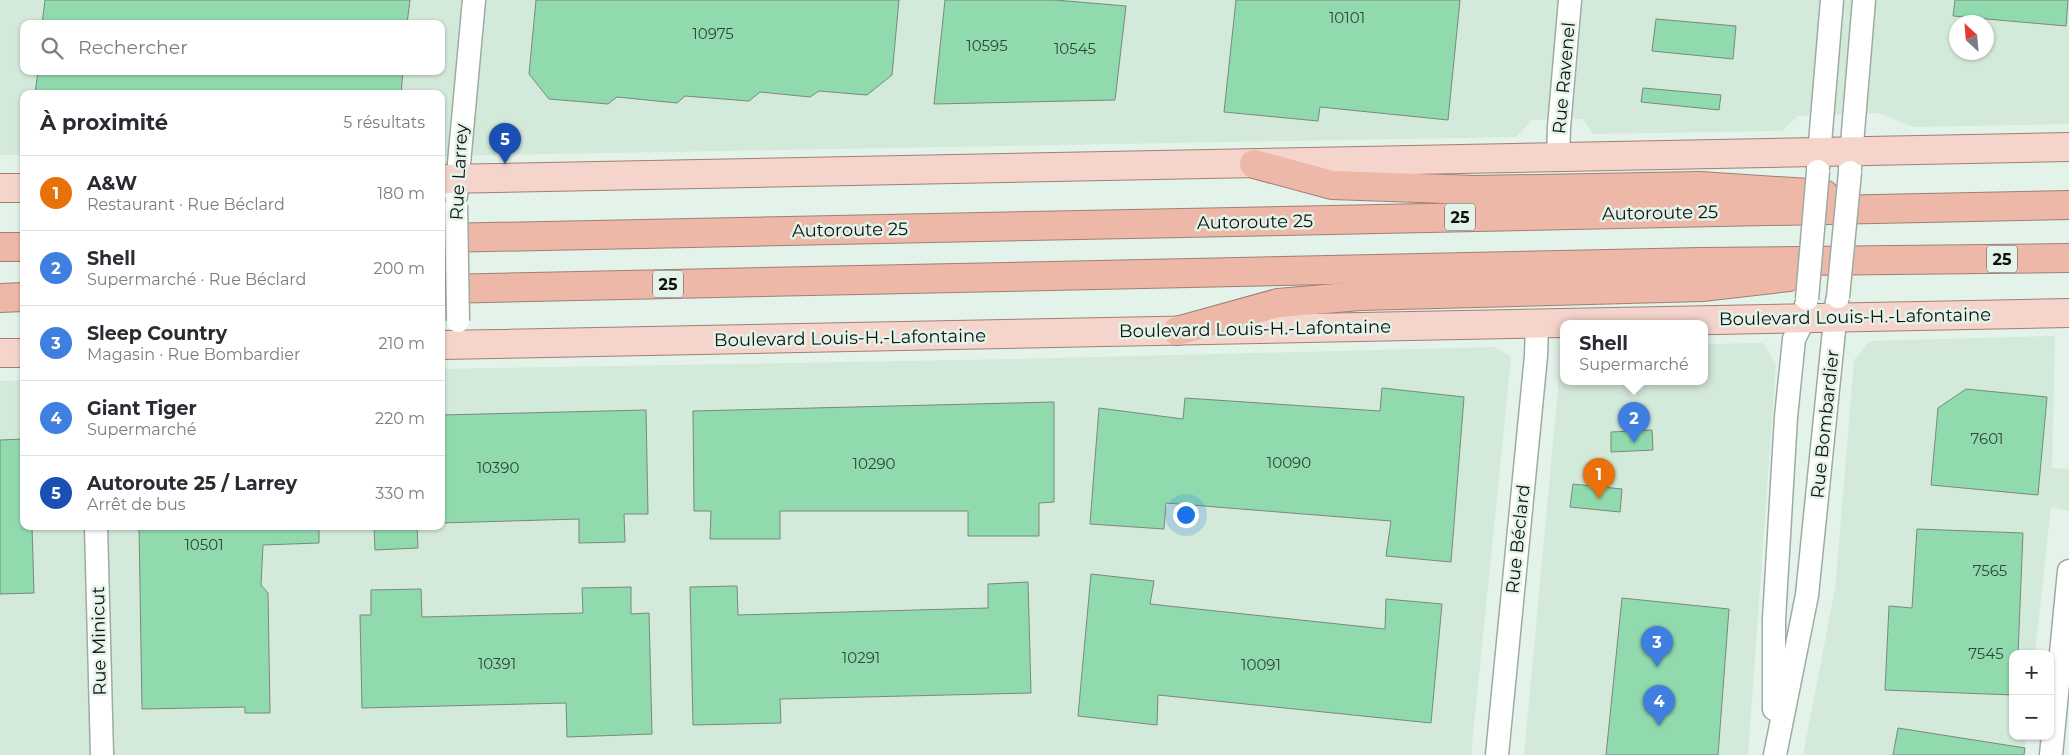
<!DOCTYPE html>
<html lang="fr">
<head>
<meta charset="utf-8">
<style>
  :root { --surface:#fff; --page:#f7f7f7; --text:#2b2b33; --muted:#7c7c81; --line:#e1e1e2; --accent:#c94018 }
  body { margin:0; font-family:Montserrat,sans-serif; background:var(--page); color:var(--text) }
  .controls { position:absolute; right:15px; bottom:15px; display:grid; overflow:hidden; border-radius:10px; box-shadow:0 1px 4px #0004 }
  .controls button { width:45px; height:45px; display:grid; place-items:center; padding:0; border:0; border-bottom:1px solid var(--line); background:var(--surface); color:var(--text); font:25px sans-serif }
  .compass { position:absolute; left:1949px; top:15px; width:45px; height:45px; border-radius:50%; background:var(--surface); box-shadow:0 1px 4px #0004; rotate:334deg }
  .you { position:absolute; left:1185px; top:514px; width:18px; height:18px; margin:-12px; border:4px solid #fff; border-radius:50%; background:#1a73e8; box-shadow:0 0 0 8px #1a73e833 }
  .badge { display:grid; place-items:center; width:32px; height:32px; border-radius:50%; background:var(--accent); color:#fff; font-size:16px; font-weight:700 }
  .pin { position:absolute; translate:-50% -41px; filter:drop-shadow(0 1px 2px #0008) }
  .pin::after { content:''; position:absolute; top:26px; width:18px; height:15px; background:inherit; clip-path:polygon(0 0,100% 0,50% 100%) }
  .popup { position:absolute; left:1560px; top:320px; width:148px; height:65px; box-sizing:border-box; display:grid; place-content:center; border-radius:10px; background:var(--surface); filter:drop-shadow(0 1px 4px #0005); font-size:16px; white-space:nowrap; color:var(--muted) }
  .popup b { font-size:19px; color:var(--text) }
  .popup::after { content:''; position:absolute; left:50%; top:100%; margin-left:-10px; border:10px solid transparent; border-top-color:var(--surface) }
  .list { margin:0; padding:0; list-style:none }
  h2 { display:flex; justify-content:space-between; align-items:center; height:65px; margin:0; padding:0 20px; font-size:21px }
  h2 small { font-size:16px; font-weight:400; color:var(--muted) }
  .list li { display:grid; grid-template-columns:32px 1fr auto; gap:15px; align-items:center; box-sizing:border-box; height:75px; padding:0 20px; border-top:1px solid var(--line) }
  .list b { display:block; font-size:19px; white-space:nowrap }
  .list p { margin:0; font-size:16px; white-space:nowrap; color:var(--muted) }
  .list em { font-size:16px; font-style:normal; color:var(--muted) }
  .icon { flex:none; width:28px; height:28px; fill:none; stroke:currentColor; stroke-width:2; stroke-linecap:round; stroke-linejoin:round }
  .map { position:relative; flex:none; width:2069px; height:755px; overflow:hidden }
  .search { position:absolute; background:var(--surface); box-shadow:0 1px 4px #0004; left:20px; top:20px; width:425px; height:55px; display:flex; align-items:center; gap:12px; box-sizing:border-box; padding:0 18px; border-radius:10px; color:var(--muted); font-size:19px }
  .panel { position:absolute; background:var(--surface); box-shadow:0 1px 4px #0004; left:20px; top:90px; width:425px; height:440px; border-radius:10px }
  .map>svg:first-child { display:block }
  .built { fill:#d3e9da; fill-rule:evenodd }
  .building { fill:#91daae; stroke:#7a887f }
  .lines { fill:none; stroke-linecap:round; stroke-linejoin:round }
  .minor-casing { stroke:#9daba2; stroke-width:25 }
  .major-casing { stroke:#a07f74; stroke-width:30 }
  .highway-casing { stroke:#a07f74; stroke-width:30 }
  .minor { stroke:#fff; stroke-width:22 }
  .major { stroke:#f5d4cb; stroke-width:28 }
  .highway { stroke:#eeb8a9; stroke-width:28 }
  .minor-bridge-casing { stroke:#9daba2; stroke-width:25; stroke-linecap:butt }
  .minor-bridge { stroke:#fff; stroke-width:22 }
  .labels { text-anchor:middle; stroke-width:5; stroke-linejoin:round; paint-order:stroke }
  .number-label { font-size:15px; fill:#304638 }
  .shield { fill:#e4f3e9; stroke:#4f5752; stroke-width:1 }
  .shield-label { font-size:16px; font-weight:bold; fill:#0f1411 }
  .street-label { font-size:18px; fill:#0f1411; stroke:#e4f3e9 }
</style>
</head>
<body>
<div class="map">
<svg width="2069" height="755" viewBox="0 0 2069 755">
  <rect width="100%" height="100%" fill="#e4f3e9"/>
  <!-- built -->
  <g class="built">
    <path d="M0 0H2069V124L1914 127 1878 113 1797 116 1782 131 1593 134 1583 119 1532 120 1516 137 441 156V94H24V155H0ZM1956 22H1986V52H1956ZM24 24H441V71H24Z"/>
    <polygon points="2055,336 2052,468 2069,469 2069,511 2051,507 2035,654 2013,654 2013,736 2026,736 2024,755 1803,755 1835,589 1854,360 1870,341"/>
    <polygon points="1763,343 1776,364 1748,755 1524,755 1561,356 1564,352 1564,382 1704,382 1704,344"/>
    <polygon points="1495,347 1511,357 1471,755 0,755 0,381 24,380 24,526 441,526 441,369 1017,359"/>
  </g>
  <!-- building -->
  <g class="building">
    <polygon points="45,0 410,0 407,24 42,24"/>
    <polygon points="536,0 899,0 892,75 867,95 819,91 810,97 760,92 749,101 685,96 677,103 617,97 608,104 549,99 529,74"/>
    <polygon points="945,0 1055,0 1126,6 1115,100 934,104"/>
    <polygon points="1236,0 1460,0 1448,120 1320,107 1318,121 1224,112"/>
    <polygon points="1955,0 2068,0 2066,26 1953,16"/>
    <polygon points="1656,19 1736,26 1733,59 1652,51"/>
    <polygon points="38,71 403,71 401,94 35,94"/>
    <polygon points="1643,88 1721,95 1719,110 1641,102"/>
    <polygon points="1382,388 1464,397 1451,562 1386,556 1391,521 1166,503 1164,529 1090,524 1099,408 1183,419 1185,398 1380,411"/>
    <polygon points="1966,389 2047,397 2038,495 1931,485 1938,408"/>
    <polygon points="1054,402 1054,502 1039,503 1039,536 968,536 968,511 780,511 780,539 710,539 711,511 694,511 693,411"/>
    <polygon points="646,410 648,514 624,514 625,542 579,543 579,519 441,523 441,415"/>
    <polygon points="1652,430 1653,450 1611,452 1611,432"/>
    <polygon points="24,439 24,526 32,526 34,593 0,594 0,440"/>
    <polygon points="1573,484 1622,489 1620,512 1570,507"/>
    <polygon points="139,526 319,526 319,543 263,545 261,585 268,593 270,713 245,713 245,707 142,709"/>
    <polygon points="374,526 417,526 418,548 375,550"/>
    <polygon points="1917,529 2023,533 2018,654 2013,654 2013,695 1885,690 1889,606 1912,608"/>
    <polygon points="1091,574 1154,581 1150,604 1385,629 1386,599 1442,604 1431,723 1158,695 1157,725 1078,716"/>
    <polygon points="1028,582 1031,693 780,699 781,723 693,725 690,587 737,586 738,615 988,608 988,584"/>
    <polygon points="631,587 631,614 649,613 652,734 567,737 566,703 362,708 360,615 371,615 371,590 421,589 422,617 583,613 582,588"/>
    <polygon points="1622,598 1729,609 1718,755 1606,755"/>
    <polygon points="1898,728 2025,748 2024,755 1893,755"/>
  </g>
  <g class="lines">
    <defs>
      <g id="minor">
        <polyline points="1558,157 1559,127 1570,0"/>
        <polyline points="1818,167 1832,0"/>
        <polyline points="1850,168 1864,0"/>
        <polyline points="456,196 474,0"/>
        <polyline points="96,526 102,755"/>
        <polyline points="1774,709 1774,619 1786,417 1794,339 1804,319 1806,305"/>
        <polyline points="1497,755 1536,356 1537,324"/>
        <polyline points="1775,755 1807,595 1837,301"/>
        <polyline points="2051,755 2069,571"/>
      </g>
      <g id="major">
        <polyline points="441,179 2069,147"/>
        <polyline points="0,188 24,188"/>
        <polyline points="441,345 2069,313"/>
        <polyline points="0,353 24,353"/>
      </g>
      <g id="highway">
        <polyline points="1254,164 1332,185 1475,190 1700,186 1824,194"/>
        <polyline points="441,238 2069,205"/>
        <polyline points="0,247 24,247"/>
        <polyline points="441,289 1701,262 2069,258"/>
        <polyline points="0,298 24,297"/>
        <polyline points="1177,331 1278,303 1360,296 1702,287 1789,277"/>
      </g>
    </defs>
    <!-- minor casing -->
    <use href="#minor" class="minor-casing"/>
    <!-- major casing -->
    <use href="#major" class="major-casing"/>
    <!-- highway casing -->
    <use href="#highway" class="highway-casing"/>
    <!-- minor -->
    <use href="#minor" class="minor"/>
    <!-- major -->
    <use href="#major" class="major"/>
    <!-- highway -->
    <use href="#highway" class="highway"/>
    <defs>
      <g id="minor-bridge">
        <polyline points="456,205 458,321"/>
        <polyline points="1838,297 1850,172"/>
        <polyline points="1807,299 1818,171"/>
      </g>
    </defs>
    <!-- minor-bridge casing -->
    <use href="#minor-bridge" class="minor-bridge-casing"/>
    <!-- minor-bridge -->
    <use href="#minor-bridge" class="minor-bridge"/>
  </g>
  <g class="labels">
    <!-- number labels -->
    <g class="number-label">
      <text x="1347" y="23">10101</text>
      <text x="713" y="39">10975</text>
      <text x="987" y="51">10595</text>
      <text x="1075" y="54">10545</text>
      <text x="1987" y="444">7601</text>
      <text x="1289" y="468">10090</text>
      <text x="874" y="469">10290</text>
      <text x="498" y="473">10390</text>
      <text x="204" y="550">10501</text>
      <text x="1990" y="576">7565</text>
      <text x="1986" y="659">7545</text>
      <text x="861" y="663">10291</text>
      <text x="497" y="669">10391</text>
      <text x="1261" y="670">10091</text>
    </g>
    <!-- shield labels -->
    <g class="shield">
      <rect x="1445" y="203.5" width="30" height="27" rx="4"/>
      <rect x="1987" y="245.5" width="30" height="27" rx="4"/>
      <rect x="653" y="270.5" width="30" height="27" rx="4"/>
    </g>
    <g class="shield-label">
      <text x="1460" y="223">25</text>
      <text x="2002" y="265">25</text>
      <text x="668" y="290">25</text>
    </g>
    <!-- street labels -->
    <g class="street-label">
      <text transform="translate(1564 78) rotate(-85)" y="6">Rue Ravenel</text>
      <text transform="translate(459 172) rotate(-87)" y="6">Rue Larrey</text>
      <text transform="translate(1660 213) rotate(-1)" y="6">Autoroute 25</text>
      <text transform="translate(1255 222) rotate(-1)" y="6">Autoroute 25</text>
      <text transform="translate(850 230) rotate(-1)" y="6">Autoroute 25</text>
      <text transform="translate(1855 317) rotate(-1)" y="6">Boulevard Louis-H.-Lafontaine</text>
      <text transform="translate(1255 329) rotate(-1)" y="6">Boulevard Louis-H.-Lafontaine</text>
      <text transform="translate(850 338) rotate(-1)" y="6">Boulevard Louis-H.-Lafontaine</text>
      <text transform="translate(1825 424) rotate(-84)" y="6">Rue Bombardier</text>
      <text transform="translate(1518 539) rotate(-84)" y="6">Rue Béclard</text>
      <text transform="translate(99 641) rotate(-91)" y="6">Rue Minicut</text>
    </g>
  </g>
</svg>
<div class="controls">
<button>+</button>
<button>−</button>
</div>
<svg class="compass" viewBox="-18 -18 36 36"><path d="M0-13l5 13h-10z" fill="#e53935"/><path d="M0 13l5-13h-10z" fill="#7c7c81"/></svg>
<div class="you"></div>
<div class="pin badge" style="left:1599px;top:499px;background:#e8710a">1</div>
<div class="pin badge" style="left:1634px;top:443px;background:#3f7fe0">2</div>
<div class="popup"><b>Shell</b>Supermarché</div>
<div class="pin badge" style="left:1657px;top:667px;background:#3f7fe0">3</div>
<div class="pin badge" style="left:1659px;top:726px;background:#3f7fe0">4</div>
<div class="pin badge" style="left:505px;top:164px;background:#1a4fb4">5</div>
<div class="search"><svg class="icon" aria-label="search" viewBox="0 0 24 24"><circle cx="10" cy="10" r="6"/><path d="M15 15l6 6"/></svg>Rechercher</div>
<section class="panel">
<h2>À proximité<small>5 résultats</small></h2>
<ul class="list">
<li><span class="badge" style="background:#e8710a">1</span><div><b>A&amp;W</b><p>Restaurant · Rue Béclard</p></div><em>180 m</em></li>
<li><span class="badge" style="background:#3f7fe0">2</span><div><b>Shell</b><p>Supermarché · Rue Béclard</p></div><em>200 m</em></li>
<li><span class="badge" style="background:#3f7fe0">3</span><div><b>Sleep Country</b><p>Magasin · Rue Bombardier</p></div><em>210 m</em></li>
<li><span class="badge" style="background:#3f7fe0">4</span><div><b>Giant Tiger</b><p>Supermarché</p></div><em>220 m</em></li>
<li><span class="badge" style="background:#1a4fb4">5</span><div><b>Autoroute 25 / Larrey</b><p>Arrêt de bus</p></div><em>330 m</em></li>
</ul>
</section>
</div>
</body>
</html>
